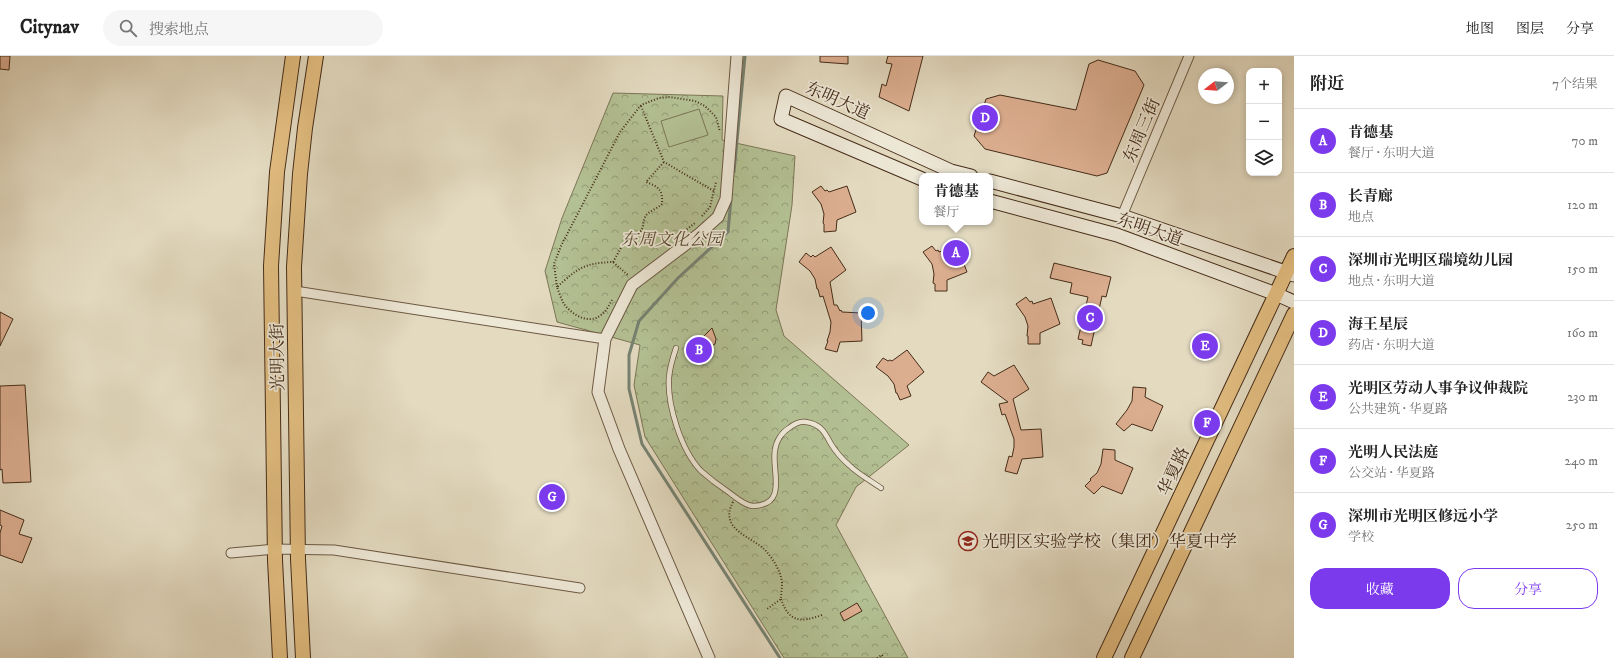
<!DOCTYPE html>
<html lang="zh">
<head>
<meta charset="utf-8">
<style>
  :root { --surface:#fff; --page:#f6f6f6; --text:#222; --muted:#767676; --line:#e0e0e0; --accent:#7c3aed }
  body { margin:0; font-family:"IM FELL DW Pica","Noto Serif SC",serif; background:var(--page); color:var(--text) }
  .controls { position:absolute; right:12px; top:12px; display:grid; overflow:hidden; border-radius:8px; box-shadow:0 2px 6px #0003 }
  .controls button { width:36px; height:36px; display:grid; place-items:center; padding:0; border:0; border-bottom:1px solid var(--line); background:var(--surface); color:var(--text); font:20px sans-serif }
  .compass { position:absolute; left:1198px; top:12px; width:36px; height:36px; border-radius:50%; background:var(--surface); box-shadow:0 2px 6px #0003; rotate:253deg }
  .you { position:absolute; left:868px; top:257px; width:14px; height:14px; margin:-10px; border:3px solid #fff; border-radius:50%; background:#1a73e8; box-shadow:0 0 0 6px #1a73e833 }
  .badge { display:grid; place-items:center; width:26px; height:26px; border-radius:50%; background:var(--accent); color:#fff; font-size:13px; font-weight:700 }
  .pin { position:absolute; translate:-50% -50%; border:2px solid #fff; box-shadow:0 1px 4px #0006 }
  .popup { position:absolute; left:919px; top:117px; width:74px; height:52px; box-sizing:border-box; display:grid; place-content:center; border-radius:8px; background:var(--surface); filter:drop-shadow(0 1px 3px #0005); font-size:13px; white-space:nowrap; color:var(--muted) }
  .popup b { font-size:15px; color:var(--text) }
  .popup::after { content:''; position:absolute; left:50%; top:100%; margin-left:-8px; border:8px solid transparent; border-top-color:var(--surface) }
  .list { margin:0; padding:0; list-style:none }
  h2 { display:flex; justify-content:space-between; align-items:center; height:52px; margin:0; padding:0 16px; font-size:17px }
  h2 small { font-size:13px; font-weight:400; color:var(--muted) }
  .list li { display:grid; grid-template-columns:26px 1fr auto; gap:12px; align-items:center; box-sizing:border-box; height:64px; padding:0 16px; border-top:1px solid var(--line) }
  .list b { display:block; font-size:15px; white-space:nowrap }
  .list p { margin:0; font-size:13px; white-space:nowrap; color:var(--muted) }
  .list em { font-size:13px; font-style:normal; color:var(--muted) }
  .actions { display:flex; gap:8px; padding:12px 16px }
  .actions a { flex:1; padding:9px 0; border:1px solid var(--accent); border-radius:16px; text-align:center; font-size:14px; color:var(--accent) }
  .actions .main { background:var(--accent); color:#fff }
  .icon { flex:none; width:22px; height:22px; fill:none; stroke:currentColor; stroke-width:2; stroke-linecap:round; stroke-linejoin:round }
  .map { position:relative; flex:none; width:1294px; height:602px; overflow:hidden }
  header { display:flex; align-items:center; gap:24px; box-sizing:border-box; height:56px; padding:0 20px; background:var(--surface); border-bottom:1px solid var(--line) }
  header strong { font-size:19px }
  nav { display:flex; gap:22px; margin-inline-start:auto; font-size:14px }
  .search { width:280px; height:36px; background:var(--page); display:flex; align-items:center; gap:10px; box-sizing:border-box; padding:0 14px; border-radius:22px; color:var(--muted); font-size:15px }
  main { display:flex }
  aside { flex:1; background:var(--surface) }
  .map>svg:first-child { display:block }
  .park { fill:url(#park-crowns); stroke:#7c7656 }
  .garden { fill:#b3c093; stroke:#7c7656 }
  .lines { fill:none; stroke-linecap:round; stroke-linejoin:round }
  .stream { stroke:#768271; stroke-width:3 }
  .building { fill:#dcae90; stroke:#452c18 }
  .service-casing { stroke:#6c5842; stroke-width:6 }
  .minor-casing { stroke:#6c5842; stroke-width:11 }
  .tertiary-casing { stroke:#6c5842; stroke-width:13 }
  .secondary-casing { stroke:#452c18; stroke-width:15 }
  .primary-casing { stroke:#452c18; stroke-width:16 }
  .path { stroke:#452c18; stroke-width:2; stroke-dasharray:1 2; stroke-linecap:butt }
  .service { stroke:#ede7d6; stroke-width:4.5 }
  .minor { stroke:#ede7d6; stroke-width:9 }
  .tertiary { stroke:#ede7d6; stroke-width:11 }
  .secondary { stroke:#ede7d6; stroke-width:13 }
  .primary { stroke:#e2bd80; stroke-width:14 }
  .labels { text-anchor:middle; stroke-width:3.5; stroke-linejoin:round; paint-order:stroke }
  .street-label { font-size:17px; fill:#452c18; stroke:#ede7d6 }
  .park-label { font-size:17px; font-style:italic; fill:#5b4a31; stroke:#ede7d6 }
  .poi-label { font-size:17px; fill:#452c18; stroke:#ede7d6; text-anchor:start }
</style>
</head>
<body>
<header>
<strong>Citynav</strong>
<div class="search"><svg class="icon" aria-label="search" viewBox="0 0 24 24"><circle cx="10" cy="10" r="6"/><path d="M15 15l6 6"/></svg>搜索地点</div>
<nav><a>地图</a><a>图层</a><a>分享</a></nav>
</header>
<main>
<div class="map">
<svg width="1294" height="602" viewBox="0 0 1294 602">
  <defs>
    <pattern id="park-crowns" width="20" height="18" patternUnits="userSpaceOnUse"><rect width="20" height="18" fill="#b3c093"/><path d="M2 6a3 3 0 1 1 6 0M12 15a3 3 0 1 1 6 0" fill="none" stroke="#939c77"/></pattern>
  </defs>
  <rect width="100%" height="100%" fill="#e3dac0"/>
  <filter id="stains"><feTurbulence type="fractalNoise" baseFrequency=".005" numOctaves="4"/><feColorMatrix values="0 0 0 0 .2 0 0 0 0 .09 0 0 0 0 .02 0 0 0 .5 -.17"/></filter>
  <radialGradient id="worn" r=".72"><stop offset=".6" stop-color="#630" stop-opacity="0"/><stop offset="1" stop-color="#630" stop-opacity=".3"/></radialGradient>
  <!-- park -->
  <polygon class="park" points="613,37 723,40 722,84 795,100 792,149 776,254 784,280 909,389 856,431 836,469 908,602 784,602 645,381 634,329 640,289 557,266 545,215 562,162"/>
  <!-- garden -->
  <polygon class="garden" points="699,53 708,79 669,91 661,65"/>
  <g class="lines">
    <!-- stream -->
    <g class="stream">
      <polyline points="734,116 745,0"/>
      <polyline points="731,143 728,176 678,222 639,265 629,299 629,333 642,388 780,602"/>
    </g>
  </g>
  <!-- building -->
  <g class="building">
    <polygon points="0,0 10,0 9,14 0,13"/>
    <polygon points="820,0 848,0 848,8 820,6"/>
    <polygon points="888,0 923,0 909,55 879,41 882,28 886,30 892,8 886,7"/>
    <polygon points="1098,4 1135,15 1144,29 1107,117 1097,120 985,93 974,80 986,43 1000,39 1076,54 1089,8"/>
    <polygon points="821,130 825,135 827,134 829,136 847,130 856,156 837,164 836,175 824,176 824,168 823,167 824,158 821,148 812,136"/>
    <polygon points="932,190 936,195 938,194 939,196 957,190 967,216 947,224 947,235 935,235 935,228 933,227 934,218 932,208 923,196"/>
    <polygon points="831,191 846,214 830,226 834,249 837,249 840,255 841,254 842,256 861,257 862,285 840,286 837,296 825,293 828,285 827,285 830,276 831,266 823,240 820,241 818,233 817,233 815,223 810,215 799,206 806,197 811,201 813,199 815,201"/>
    <polygon points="1054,207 1111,221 1106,241 1102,240 1091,290 1082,288 1083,284 1078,283 1088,241 1070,237 1072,227 1050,222"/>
    <polygon points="1026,241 1030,246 1032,245 1033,248 1051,242 1060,268 1040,277 1040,288 1028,288 1028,280 1027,280 1028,270 1025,261 1016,248"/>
    <polygon points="0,256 13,263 0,290"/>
    <polygon points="712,272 716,283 715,288 709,291 698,290 704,280"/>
    <polygon points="907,294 924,316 907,330 911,340 900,344 897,337 896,337 894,328 888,320 876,311 883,302 888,305 890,304 892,305"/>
    <polygon points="1014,309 1029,333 1013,343 1021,374 1041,373 1043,401 1022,403 1017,418 1005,415 1009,400 1012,401 1014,391 1014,383 1005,358 1002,359 999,348 1008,346 981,326 988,316 994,320"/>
    <polygon points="25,329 31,426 3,427 2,413 0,414 0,330"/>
    <polygon points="1133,331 1146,332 1145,341 1163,350 1152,375 1132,368 1124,375 1116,368 1127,354 1132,345"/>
    <polygon points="1103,393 1115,394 1115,404 1133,412 1122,438 1102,430 1094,438 1085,430 1091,424 1090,423 1097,417 1101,408"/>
    <polygon points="0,454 24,464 19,478 32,482 22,507 0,499 0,477 2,470 0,469"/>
    <polygon points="857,547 862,555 844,565 840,557"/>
  </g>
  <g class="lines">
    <defs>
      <path id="service" d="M676 292C673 301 670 311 669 321 667 349 681 394 701 415 709 422 718 429 727 435 734 440 745 450 753 450 789 449 771 414 775 394 776 385 782 376 789 372 794 368 800 365 806 366 821 368 825 377 831 388 836 396 842 403 849 409 858 418 871 425 881 432"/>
      <g id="minor">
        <polyline points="1122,160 1189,0"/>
        <polyline points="295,235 605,283"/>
        <polyline points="231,497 275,493 334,494 580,532"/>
      </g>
      <polyline id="tertiary" points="709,602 619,393 598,336 605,283 632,229 698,179 718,161 726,143 737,0"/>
      <g id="secondary">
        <polyline points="922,123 781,63 786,40 951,115 971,120"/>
        <polyline points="990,125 1122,160 1294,219"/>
        <polyline points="990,145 1117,179 1276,238 1294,246"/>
      </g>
      <g id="primary">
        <polyline points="280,602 275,504 271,210 277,116 293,0"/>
        <polyline points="303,602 298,503 294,211 300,118 305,72 316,0"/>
        <polyline points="1104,602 1294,200"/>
        <polyline points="1132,602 1294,258"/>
      </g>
    </defs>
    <!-- service casing -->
    <use href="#service" class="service-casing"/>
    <!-- minor casing -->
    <use href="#minor" class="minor-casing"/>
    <!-- tertiary casing -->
    <use href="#tertiary" class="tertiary-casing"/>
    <!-- secondary casing -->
    <use href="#secondary" class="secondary-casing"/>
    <!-- primary casing -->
    <use href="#primary" class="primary-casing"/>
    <!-- path -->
    <g class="path">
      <polyline points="641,50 664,106 714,135"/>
      <polyline points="702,160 710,151 716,126"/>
      <polyline points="682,177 695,167"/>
      <path d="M613 206 630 176 635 177 641 175C644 170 643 166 645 161 647 156 657 153 662 148 663 134 659 131 646 126L664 106"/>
      <polyline points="557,231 554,208 561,190 620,76 641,49 659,42 670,41 695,45 705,50 716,61 720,76"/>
      <path d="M612 244C609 249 606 256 601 259 589 269 572 259 564 248 561 243 559 236 557 231 578 212 584 207 613 206L629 220"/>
      <path d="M733 446C718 474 752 480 766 495 773 503 782 517 782 528 782 533 781 538 781 543L767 553"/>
      <path d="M781 543C789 566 800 567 822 559"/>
      <polyline points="877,602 882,599 883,602"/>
    </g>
    <!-- service -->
    <use href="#service" class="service"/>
    <!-- minor -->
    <use href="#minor" class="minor"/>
    <!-- tertiary -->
    <use href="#tertiary" class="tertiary"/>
    <!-- secondary -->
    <use href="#secondary" class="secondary"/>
    <!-- primary -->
    <use href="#primary" class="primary"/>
  </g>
  <!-- icons -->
  <defs>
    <symbol id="school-ring" viewBox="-11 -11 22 22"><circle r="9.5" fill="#ede7d6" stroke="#8f2418" stroke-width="1.5"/><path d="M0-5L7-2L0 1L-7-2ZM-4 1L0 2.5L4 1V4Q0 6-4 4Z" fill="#8f2418"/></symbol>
  </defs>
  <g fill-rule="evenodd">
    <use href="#school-ring" x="957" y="474" width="22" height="22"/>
  </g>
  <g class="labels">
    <!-- street labels -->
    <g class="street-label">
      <text transform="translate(838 44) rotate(24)" y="6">东明大道</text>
      <text transform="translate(1141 74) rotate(-67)" y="6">东周三街</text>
      <text transform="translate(1150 173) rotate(19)" y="6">东明大道</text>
      <text transform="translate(277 301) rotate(-91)" y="6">光明大街</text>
      <text transform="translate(1173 415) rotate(-65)" y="6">华夏路</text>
    </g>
    <!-- park labels -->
    <g class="park-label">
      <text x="672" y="189">东周文化公园</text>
    </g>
    <!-- poi labels -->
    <g class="poi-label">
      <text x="982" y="491">光明区实验学校（集团）华夏中学</text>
    </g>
  </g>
  <rect width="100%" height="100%" filter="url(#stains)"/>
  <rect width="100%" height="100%" fill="url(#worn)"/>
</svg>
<div class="controls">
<button>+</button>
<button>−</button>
<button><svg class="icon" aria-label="layers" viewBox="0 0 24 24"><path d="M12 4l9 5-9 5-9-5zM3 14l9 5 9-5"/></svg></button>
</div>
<svg class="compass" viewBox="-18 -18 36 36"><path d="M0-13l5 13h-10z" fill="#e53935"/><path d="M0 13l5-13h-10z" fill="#767676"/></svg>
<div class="you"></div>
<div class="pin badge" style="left:956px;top:197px">A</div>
<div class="popup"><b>肯德基</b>餐厅</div>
<div class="pin badge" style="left:699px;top:294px">B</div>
<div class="pin badge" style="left:1090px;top:262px">C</div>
<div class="pin badge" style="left:985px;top:62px">D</div>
<div class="pin badge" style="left:1205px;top:290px">E</div>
<div class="pin badge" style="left:1207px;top:367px">F</div>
<div class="pin badge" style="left:552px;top:441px">G</div>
</div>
<aside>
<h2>附近<small>7个结果</small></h2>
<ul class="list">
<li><span class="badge">A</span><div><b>肯德基</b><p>餐厅 · 东明大道</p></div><em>70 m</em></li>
<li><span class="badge">B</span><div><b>长青廊</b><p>地点</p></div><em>120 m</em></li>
<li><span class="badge">C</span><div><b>深圳市光明区瑞境幼儿园</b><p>地点 · 东明大道</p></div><em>150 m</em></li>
<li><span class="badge">D</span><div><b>海王星辰</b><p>药店 · 东明大道</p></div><em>160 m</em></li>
<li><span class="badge">E</span><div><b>光明区劳动人事争议仲裁院</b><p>公共建筑 · 华夏路</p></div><em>230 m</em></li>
<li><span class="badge">F</span><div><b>光明人民法庭</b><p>公交站 · 华夏路</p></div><em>240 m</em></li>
<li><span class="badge">G</span><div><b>深圳市光明区修远小学</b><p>学校</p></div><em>250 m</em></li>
</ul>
<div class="actions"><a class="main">收藏</a><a>分享</a></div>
</aside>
</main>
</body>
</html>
